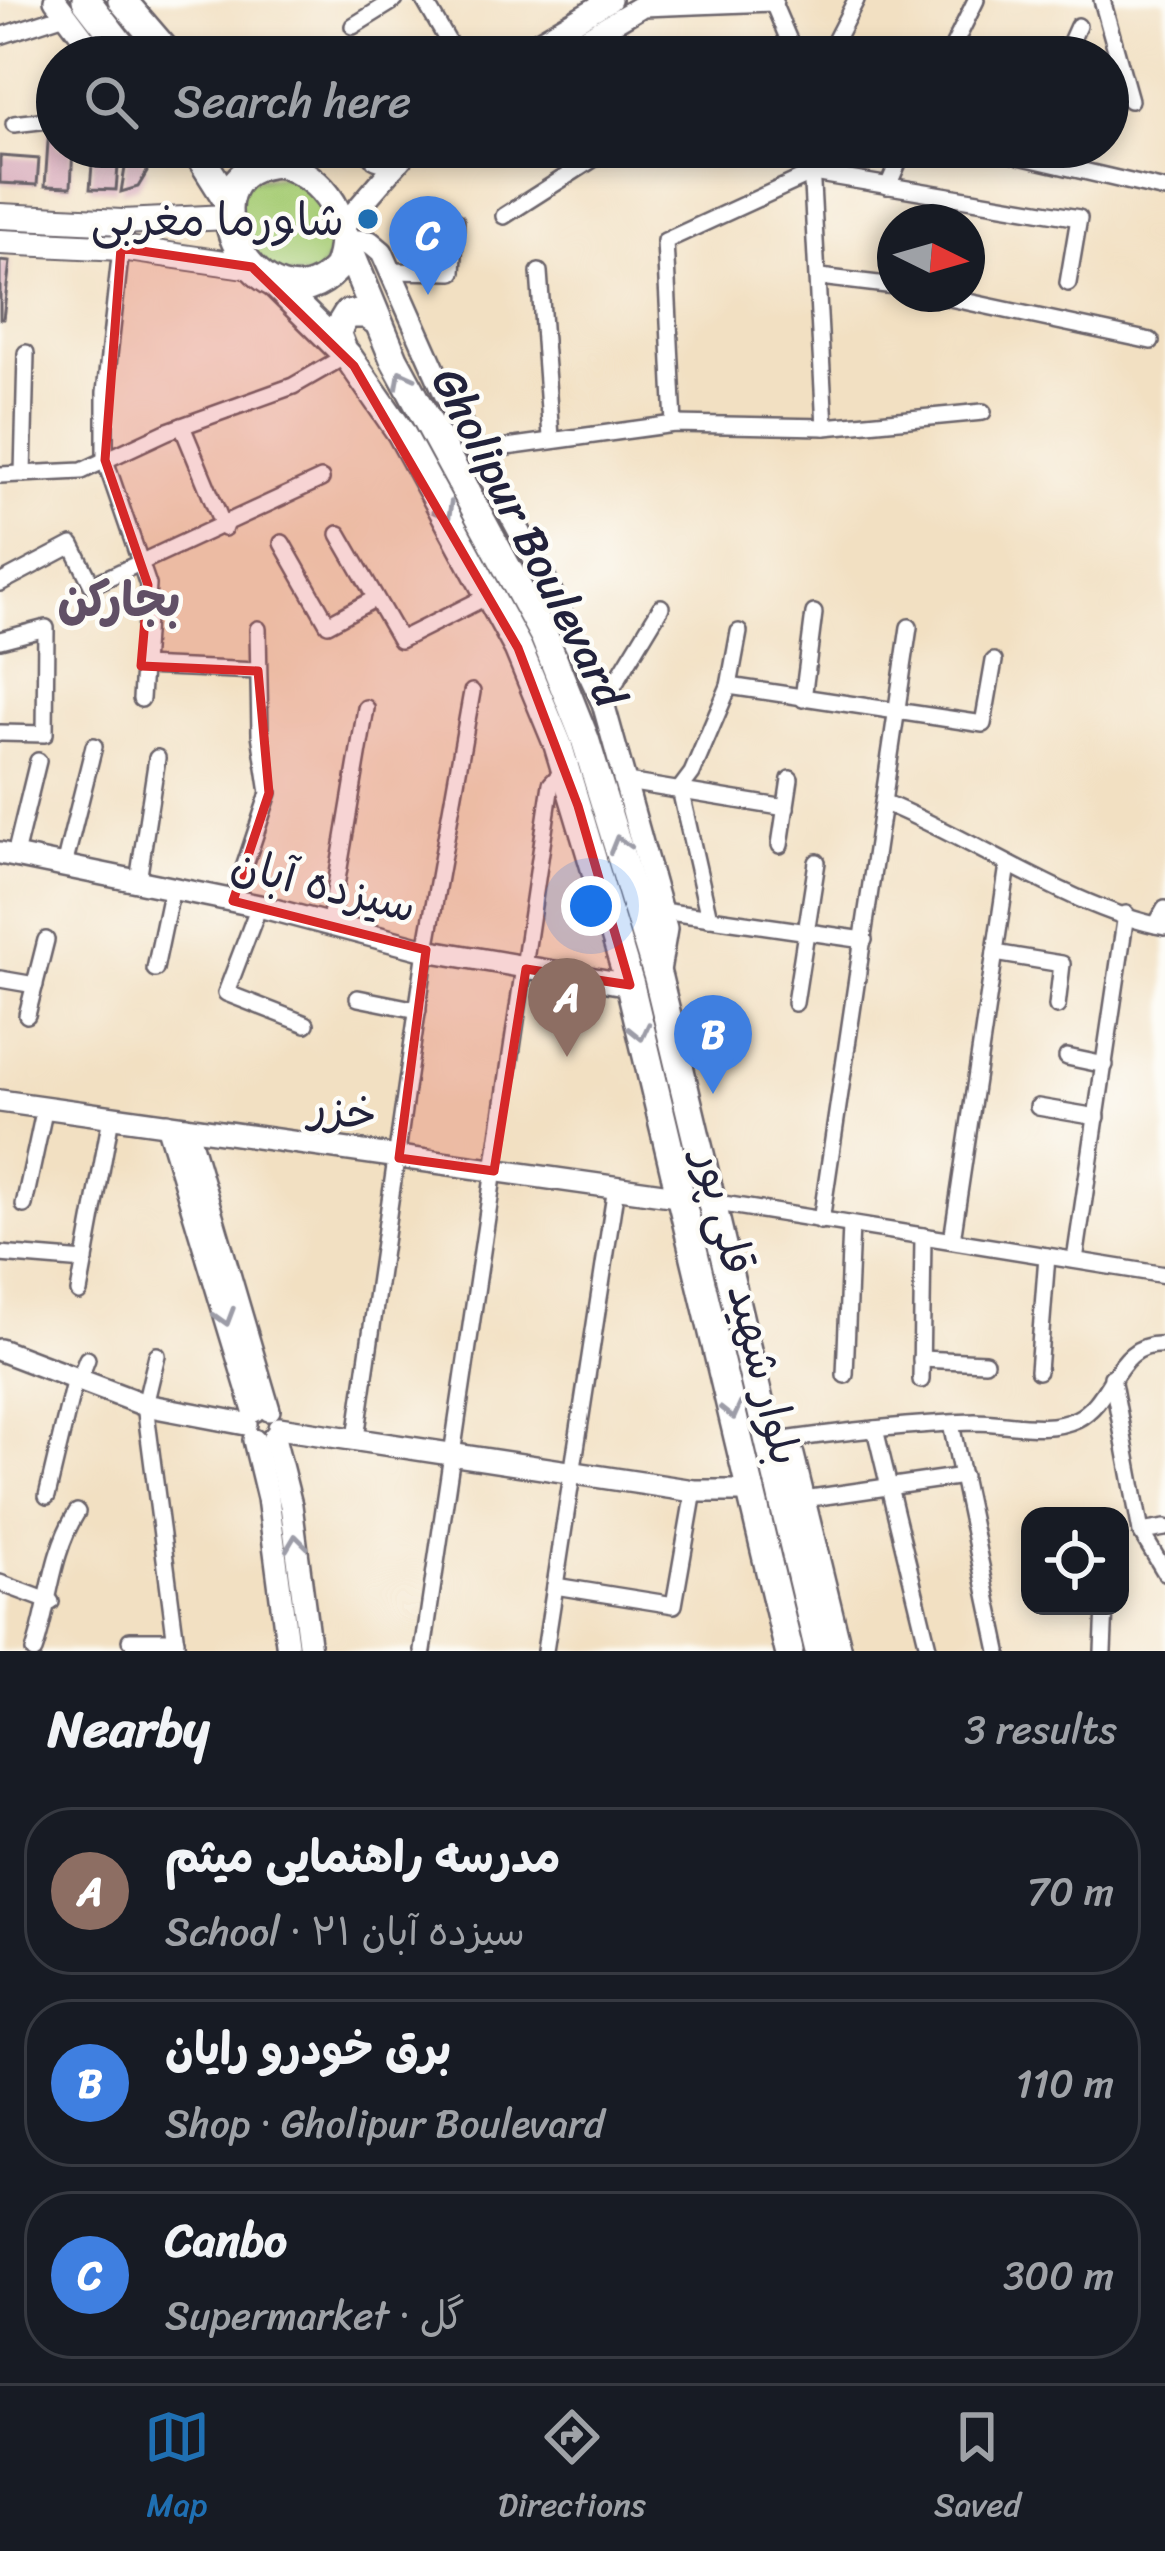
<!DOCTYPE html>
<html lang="en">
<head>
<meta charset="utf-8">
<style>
  :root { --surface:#171b24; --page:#242831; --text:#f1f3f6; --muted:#9ea1a6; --line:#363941; --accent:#1f6fb2 }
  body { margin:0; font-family:Sriracha,"Playpen Sans Arabic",sans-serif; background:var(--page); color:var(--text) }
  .controls { position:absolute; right:36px; bottom:36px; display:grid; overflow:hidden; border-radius:24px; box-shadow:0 6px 18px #0003 }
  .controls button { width:108px; height:108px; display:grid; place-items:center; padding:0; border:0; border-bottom:3px solid var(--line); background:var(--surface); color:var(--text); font:60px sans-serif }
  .compass { position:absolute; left:877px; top:204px; width:108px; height:108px; border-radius:50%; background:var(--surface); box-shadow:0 6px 18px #0003; rotate:95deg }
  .you { position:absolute; left:591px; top:906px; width:42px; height:42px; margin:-30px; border:9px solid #fff; border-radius:50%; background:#1a73e8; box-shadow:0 0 0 18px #1a73e833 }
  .badge { display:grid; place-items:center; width:78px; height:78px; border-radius:50%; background:var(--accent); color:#fff; font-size:39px; font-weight:700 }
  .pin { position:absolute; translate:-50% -99px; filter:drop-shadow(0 3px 6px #0008) }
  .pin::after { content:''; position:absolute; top:63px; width:42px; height:36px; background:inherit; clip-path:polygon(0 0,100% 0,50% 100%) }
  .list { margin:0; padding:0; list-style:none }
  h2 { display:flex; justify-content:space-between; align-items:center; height:156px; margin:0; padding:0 48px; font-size:51px }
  h2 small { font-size:39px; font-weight:400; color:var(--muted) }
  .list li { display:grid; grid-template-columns:78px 1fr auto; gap:36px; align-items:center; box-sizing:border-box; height:168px; margin:0 24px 24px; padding:0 24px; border:3px solid var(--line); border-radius:48px }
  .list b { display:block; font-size:45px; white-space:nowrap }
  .list p { margin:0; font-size:39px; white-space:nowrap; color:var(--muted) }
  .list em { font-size:39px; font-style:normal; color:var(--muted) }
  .icon { flex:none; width:66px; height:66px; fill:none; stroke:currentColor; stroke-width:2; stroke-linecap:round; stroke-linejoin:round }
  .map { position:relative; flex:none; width:1165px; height:1651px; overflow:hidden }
  .search { position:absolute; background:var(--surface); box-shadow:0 6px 18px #0003; left:36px; right:36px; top:36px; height:132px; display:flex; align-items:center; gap:30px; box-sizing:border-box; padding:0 42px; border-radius:66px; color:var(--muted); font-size:45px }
  .sheet { height:732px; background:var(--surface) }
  nav { display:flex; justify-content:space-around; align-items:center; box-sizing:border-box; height:168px; border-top:3px solid var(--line); background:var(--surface); font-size:33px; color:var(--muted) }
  nav a { display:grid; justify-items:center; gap:6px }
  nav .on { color:var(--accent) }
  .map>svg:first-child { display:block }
  .green { fill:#a8cd77; stroke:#657859; stroke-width:3 }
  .building { fill:#d5a5b6 }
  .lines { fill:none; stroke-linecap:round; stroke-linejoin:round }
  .street-casing { stroke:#6b646a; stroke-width:20 }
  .secondary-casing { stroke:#6b646a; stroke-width:26 }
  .primary-casing { stroke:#6b646a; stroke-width:28 }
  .highway-casing { stroke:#6b646a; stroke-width:32 }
  .street { stroke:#fff; stroke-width:15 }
  .secondary { stroke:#fff; stroke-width:21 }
  .primary { stroke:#fff; stroke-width:24 }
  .highway { stroke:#fff; stroke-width:27 }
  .oneway { stroke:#9c9ca7 }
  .marked { fill:#d62828; fill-opacity:0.2; stroke:#d62828; stroke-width:9; stroke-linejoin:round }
  .poi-dot { fill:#1f6fb2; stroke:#fdfcf7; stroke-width:4.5 }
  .labels { text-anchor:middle; stroke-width:9; stroke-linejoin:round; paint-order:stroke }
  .poi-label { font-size:45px; fill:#22223b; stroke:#fdfcf7; text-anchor:end }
  .street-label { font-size:45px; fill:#22223b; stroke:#fdfcf7 }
  .neighbourhood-label { font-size:48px; font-weight:bold; fill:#615066; stroke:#fdfcf7 }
</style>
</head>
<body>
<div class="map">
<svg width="1165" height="1651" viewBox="0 0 1165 1651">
  <rect width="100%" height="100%" fill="#fdfcf7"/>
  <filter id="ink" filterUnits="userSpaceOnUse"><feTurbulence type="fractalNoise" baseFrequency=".00833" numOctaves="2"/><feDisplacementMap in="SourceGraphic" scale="24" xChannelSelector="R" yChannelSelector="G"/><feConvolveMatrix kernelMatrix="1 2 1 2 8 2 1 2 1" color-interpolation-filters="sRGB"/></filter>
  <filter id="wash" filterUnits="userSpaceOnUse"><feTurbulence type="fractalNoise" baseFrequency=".004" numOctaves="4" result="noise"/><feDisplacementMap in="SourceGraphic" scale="48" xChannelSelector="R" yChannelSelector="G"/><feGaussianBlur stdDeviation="2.7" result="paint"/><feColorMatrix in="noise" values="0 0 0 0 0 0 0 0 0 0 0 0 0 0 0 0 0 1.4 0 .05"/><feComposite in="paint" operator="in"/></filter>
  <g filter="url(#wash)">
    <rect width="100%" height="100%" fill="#f2e0c2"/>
    <!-- green -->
    <polygon class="green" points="290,175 319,196 336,247 317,277 275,276 241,241 236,196 248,179"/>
    <g id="blocks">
      <!-- building -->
      <g class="building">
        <polygon points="49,128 57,129 57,147 73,147 71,187 45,186"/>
        <polygon points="128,150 140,151 147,172 138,187 121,192"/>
        <polygon points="93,153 119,155 116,190 90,189"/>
        <polygon points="0,156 39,159 37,185 0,183"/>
        <polygon points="0,261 10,262 3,319 0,319"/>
      </g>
    </g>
  </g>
  <g filter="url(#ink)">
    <use href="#blocks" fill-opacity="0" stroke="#6b646a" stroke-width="3"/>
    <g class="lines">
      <defs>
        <g id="street">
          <polyline points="424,0 457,57"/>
          <polyline points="1102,0 1130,100"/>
          <polyline points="773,3 796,57"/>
          <polyline points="353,26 395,0"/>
          <polyline points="0,36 68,14"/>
          <polyline points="811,57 834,43 856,0"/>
          <polyline points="948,57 976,0"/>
          <polyline points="1064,57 1078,26"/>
          <polyline points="14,124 57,119"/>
          <polyline points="810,147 825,427"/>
          <polyline points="980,147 1165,190"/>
          <polyline points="888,186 905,147"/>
          <polyline points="504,216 612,147"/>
          <polyline points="121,248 105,392 105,460 148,585 141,699"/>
          <polyline points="389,271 453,272 456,221"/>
          <polyline points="539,272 551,437"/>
          <polyline points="820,277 895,286"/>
          <polyline points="931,294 1151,341"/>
          <polyline points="674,424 665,241 813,173 1079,218 1068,283"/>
          <polyline points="182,426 224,528"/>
          <polyline points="478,451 674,424 825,427 983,412"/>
          <polyline points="23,474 26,353"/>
          <polyline points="0,475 82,471 168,431 293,386 347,355"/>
          <polyline points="339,534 400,640 490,595"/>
          <polyline points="282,543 328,624 374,599"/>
          <polyline points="0,583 72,545 92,585 321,479"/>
          <polyline points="0,640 46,628 45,734 0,733"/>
          <polyline points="141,666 258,671"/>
          <polyline points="729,686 739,632"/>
          <polyline points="803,699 814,613"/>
          <polyline points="603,703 661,607"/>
          <polyline points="627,782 786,808"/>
          <path d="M885 803C974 839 1072 909 1165 927"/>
          <polyline points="780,845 790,779"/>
          <polyline points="15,855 38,761"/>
          <polyline points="65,862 94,746"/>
          <polyline points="138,881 157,758"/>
          <polyline points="233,901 269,793 260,734 258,629"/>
          <polyline points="259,906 226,993 306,1024"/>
          <polyline points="662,911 864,940"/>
          <polyline points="709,918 680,789 692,773 729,686 983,724 994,661"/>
          <polyline points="1156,925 1165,909"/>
          <polyline points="329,927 366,708"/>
          <polyline points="995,953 1062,964 1057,1006"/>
          <polyline points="155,969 172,888"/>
          <polyline points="0,979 35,985"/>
          <polyline points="358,998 418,1010"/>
          <polyline points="795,1003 817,862"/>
          <polyline points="27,1015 46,940"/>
          <polyline points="1067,1057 1105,1065"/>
          <polyline points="1038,1107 1097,1117"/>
          <polyline points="711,1202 1165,1275"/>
          <polyline points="24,1205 45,1107"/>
          <polyline points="821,1221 909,627"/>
          <polyline points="952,1240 1008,865"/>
          <polyline points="0,1254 85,1261"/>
          <polyline points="1075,1260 1126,914"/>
          <polyline points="79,1292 111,1117"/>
          <polyline points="157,1355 145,1405 177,1651"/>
          <polyline points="921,1359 985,1362"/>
          <polyline points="1038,1371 1047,1256"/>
          <polyline points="845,1375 851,1225"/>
          <polyline points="1112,1377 1141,1532 1165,1572"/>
          <polyline points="79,1380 87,1359"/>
          <polyline points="921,1380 923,1236"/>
          <polyline points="951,1424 999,1651"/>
          <polyline points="875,1429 929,1651"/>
          <polyline points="356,1438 426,950 472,692"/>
          <path d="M770 1442C838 1432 907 1424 975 1422 1008 1422 1046 1434 1077 1419 1115 1400 1114 1341 1165 1345"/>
          <polyline points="47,1496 75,1378"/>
          <polyline points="804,1499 963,1476"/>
          <polyline points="1141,1532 1165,1528"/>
          <polyline points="0,1583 51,1602"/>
          <polyline points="555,1586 674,1605 694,1491"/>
          <polyline points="130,1640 176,1640"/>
          <path d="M34 1651C50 1605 50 1555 77 1512"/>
          <polyline points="423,1651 551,784 565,769"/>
          <polyline points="545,1651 616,1187"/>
          <polyline points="1103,1651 1105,1606"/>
        </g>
        <g id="secondary">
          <polyline points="55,0 98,57"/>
          <polyline points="513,57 610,0"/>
          <polyline points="555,57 643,5 772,0"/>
          <polyline points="369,147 376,158 391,163"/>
          <polyline points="282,164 327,147"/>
          <polyline points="341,228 411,147"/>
          <polyline points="345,240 370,242 382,252 445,394 543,575 603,703 666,929 659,971"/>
          <polyline points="0,853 259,906 426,950 630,985"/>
          <polyline points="0,1101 677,1196"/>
          <polyline points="167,1124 254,1411"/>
          <polyline points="186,1127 269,1410"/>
          <polyline points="0,1350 145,1405 246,1424"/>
          <polyline points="279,1428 694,1491 752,1491"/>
          <polyline points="274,1437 291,1505 310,1651"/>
          <polyline points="254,1440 268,1498 288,1651"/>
          <polyline points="770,1442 793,1455 841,1651"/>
        </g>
        <g id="primary">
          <polyline points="0,216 122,222 228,217"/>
          <polyline points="0,242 121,248 252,267"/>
        </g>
        <g id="highway">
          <polyline points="86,0 130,57"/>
          <polyline points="122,0 171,57"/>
          <polyline points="194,147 228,201"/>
          <path d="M279 163C324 177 356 221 337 268 264 348 167 170 279 163Z"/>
          <polyline points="343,235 394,359 544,636 585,739 658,978 819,1651"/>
          <polyline points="276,285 347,355 401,433 518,648 558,745 630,985 789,1651"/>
          <polyline points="344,353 336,332 347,314 366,314 377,321"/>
        </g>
      </defs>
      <!-- street casing -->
      <use href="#street" class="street-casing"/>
      <!-- secondary casing -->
      <use href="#secondary" class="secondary-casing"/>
      <!-- primary casing -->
      <use href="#primary" class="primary-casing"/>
      <!-- highway casing -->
      <use href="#highway" class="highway-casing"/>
      <!-- street -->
      <use href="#street" class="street"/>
      <!-- secondary -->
      <use href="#secondary" class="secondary"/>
      <!-- primary -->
      <use href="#primary" class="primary"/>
      <!-- highway -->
      <use href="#highway" class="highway"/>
    </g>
    <!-- one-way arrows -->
    <defs><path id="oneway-chevron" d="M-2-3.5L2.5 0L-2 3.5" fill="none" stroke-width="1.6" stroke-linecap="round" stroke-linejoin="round" transform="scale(3)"/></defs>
    <g class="oneway">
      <use href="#oneway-chevron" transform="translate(403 378) rotate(-118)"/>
      <use href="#oneway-chevron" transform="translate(445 512) rotate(61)"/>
      <use href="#oneway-chevron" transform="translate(619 844) rotate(-106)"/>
      <use href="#oneway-chevron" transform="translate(640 1032) rotate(77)"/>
      <use href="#oneway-chevron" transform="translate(225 1317) rotate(73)"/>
      <use href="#oneway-chevron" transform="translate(732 1411) rotate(76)"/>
      <use href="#oneway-chevron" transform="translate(296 1543) rotate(-97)"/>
    </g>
  </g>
  <!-- marked area -->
  <path class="marked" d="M121 248 252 267 354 366 518 648 578 806 630 985 526 969 494 1171 399 1158 426 950 233 901 269 793 258 671 141 666 148 585 105 460Z"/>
  <!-- markers -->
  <circle class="poi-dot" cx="368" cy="219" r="12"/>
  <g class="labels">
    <!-- poi labels -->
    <g class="poi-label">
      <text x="344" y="235">شاورما مغربی</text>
    </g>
    <!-- street labels -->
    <g class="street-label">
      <text transform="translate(530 537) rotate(63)" y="16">Gholipur Boulevard</text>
      <text transform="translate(324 884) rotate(14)" y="16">سیزده آبان</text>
      <text transform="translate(344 1110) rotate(8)" y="16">خزر</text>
      <text transform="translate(749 1307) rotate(76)" y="16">بلوار شهید قلی پور</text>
    </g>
    <!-- neighbourhood labels -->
    <g class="neighbourhood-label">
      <text x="119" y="616">بجارکن</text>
    </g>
  </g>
</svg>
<div class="controls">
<button><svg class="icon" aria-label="locate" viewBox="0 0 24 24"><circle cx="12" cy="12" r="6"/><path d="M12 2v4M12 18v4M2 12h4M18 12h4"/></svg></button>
</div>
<svg class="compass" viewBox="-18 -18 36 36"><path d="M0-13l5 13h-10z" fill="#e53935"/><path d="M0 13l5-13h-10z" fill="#9ea1a6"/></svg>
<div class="you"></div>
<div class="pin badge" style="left:567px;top:1057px;background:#8d6e63">A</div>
<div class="pin badge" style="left:713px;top:1094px;background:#3f7fe0">B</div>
<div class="pin badge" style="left:428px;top:295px;background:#3f7fe0">C</div>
<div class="search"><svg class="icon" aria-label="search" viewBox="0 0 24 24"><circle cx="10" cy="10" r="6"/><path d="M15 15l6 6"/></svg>Search here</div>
</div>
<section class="sheet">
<h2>Nearby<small>3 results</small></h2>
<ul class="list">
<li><span class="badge" style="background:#8d6e63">A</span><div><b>مدرسه راهنمایی میثم</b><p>School · سیزده آبان ۲۱</p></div><em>70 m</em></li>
<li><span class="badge" style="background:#3f7fe0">B</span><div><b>برق خودرو رایان</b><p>Shop · Gholipur Boulevard</p></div><em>110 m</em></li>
<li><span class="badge" style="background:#3f7fe0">C</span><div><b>Canbo</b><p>Supermarket · گل</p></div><em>300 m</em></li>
</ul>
</section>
<nav>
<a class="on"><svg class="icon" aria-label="map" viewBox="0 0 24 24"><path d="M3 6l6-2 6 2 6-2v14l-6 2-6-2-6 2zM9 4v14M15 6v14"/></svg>Map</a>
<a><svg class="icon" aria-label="directions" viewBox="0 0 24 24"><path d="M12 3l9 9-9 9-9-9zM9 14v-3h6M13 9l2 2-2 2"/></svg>Directions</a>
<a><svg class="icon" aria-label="saved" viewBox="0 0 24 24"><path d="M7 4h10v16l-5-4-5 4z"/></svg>Saved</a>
</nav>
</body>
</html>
